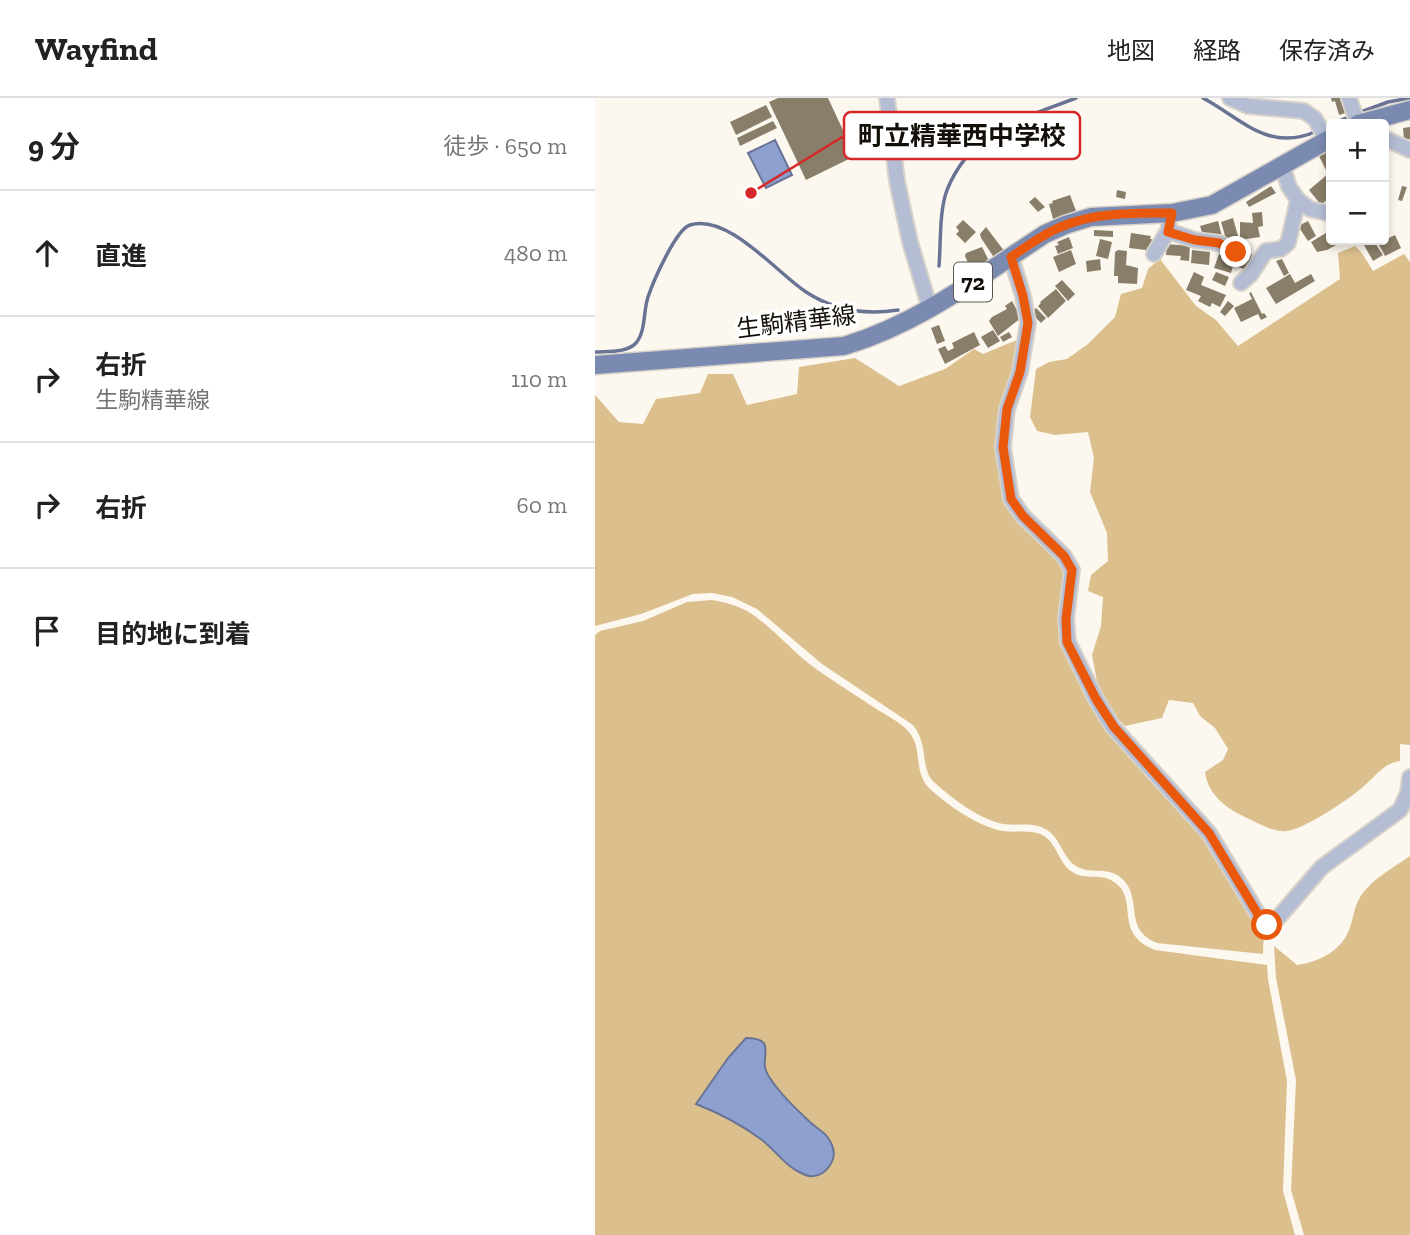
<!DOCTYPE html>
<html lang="ja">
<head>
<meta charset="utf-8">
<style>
  :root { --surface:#fff; --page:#f2f2f2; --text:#222; --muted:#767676; --line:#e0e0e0 }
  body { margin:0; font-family:"Zilla Slab","Noto Sans JP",serif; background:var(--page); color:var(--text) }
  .controls { position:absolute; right:21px; top:21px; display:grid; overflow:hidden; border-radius:7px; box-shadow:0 4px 10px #0003 }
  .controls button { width:63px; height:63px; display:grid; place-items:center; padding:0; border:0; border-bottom:2px solid var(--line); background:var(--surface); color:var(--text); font:35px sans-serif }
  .stop { position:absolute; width:21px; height:21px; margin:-16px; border:5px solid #ea580c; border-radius:50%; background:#fff }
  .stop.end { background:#ea580c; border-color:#fff; box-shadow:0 2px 7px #0008 }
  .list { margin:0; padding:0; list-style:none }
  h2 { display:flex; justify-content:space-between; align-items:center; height:91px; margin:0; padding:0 28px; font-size:30px }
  h2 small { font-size:23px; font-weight:400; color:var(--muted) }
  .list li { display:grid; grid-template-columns:46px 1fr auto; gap:21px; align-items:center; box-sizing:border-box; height:126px; padding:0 28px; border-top:2px solid var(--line) }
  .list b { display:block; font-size:26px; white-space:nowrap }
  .list p { margin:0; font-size:23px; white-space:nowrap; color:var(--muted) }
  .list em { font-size:23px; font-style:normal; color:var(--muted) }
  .icon { flex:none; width:38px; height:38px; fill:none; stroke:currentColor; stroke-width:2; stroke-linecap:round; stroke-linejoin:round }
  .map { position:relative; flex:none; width:815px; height:1137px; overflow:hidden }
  header { display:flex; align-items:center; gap:42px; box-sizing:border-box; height:98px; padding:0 35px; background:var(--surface); border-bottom:2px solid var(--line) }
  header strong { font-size:33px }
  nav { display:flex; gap:38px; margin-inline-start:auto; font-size:24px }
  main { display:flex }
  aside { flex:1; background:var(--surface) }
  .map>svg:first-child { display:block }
  .forest { fill:#dbc08e }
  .water { fill:#8ea0d0; stroke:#697494; stroke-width:2 }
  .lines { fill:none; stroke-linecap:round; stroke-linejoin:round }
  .stream { stroke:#697494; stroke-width:3.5 }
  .building { fill:#897e69 }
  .minor-casing { stroke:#d8d3ca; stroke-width:18 }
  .major-casing { stroke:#d8d3ca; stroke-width:21 }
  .minor { stroke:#b4bdd3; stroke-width:14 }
  .major { stroke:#7b8ab1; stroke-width:18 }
  .route { stroke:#ea580c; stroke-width:9 }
  .labels { text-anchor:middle; stroke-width:7; stroke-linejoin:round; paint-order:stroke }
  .shield { fill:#fff; stroke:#5a5752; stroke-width:2 }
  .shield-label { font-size:23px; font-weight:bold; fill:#130f08 }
  .street-label { font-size:24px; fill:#130f08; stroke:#fff }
  .leader { fill:none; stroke:#d62828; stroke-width:2.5 }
  .callout-dot { fill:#d62828; stroke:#fff; stroke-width:2.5 }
  .callout { fill:#fff; stroke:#d62828; stroke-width:2.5 }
  .callout-label { font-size:26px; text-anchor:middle; font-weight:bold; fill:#130f08 }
</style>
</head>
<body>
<header>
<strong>Wayfind</strong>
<nav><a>地図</a><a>経路</a><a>保存済み</a></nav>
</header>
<main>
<aside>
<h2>9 分<small>徒歩 · 650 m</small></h2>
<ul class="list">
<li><svg class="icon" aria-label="ahead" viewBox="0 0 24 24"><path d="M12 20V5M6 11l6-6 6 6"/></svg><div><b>直進</b></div><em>480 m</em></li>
<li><svg class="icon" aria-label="right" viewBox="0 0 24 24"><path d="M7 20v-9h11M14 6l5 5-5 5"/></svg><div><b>右折</b><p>生駒精華線</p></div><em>110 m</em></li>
<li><svg class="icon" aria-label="right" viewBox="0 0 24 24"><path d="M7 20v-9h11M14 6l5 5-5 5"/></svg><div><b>右折</b></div><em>60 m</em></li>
<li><svg class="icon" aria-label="arrive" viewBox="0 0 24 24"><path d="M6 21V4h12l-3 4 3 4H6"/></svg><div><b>目的地に到着</b></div></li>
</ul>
</aside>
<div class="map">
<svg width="815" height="1137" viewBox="0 0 815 1137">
  <rect width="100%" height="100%" fill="#fdf8ef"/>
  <!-- forest -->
  <g class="forest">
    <path d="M760 148 767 155 778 173 809 156 815 164V647L805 646V663C789 665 782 677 770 687 756 700 710 731 692 733 678 735 659 723 646 717 628 708 613 695 610 674L628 662 633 651 620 630 605 618 598 605 574 602 567 620 530 628 513 611 502 584 497 557 506 528 508 499 493 493 496 477 513 463 512 435 495 394 499 360 493 334 460 337 442 333 435 319 441 271 454 264 472 261 493 246 520 219 526 196 547 190 553 171 565 161 601 208 621 222 643 248 745 181 743 155Z"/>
    <path d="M424 241 421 273 408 310 413 403 466 461 473 473 482 573 611 737 669 830 668 856 562 845C526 830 550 799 525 779 512 769 499 776 485 770 467 763 467 739 450 731 438 724 422 728 408 726 384 721 358 701 340 685 324 671 335 649 318 627L227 566 162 511 137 499 117 495 98 496 46 516 0 528V297L24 324 48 326 61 301 105 295 113 276H138L152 307 202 296 204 269 260 260 304 288 350 271 379 251 388 256Z"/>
    <path d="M117 502C129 504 141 507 152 513 177 528 197 554 221 571 241 585 262 598 283 612 293 618 305 624 313 633 329 650 317 674 335 691 354 708 382 728 408 733 421 735 437 731 449 738 463 747 464 767 479 775 491 782 507 775 519 784 545 801 517 835 560 852L672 867 673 881 692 983 688 1093 700 1137H0V537L5 533 48 523 92 504Z"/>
    <path d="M815 758V1137H709L696 1092 701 982 681 880 679 848 702 867C724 864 746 853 754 832 759 819 759 807 767 796 779 780 799 769 815 758Z"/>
  </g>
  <!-- water -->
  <g class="water">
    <polygon points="180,42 197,77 171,90 153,55"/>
    <path d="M151 940C185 940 162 961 173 977 184 995 200 1010 216 1025 224 1032 233 1036 237 1047 240 1054 239 1062 235 1067 229 1077 218 1081 208 1076 191 1069 181 1053 167 1042 147 1027 124 1015 101 1006L133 960Z"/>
  </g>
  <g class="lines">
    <!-- stream -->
    <g class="stream">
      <path d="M608 0C647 21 674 55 722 33"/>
      <polyline points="763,15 793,4 815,0"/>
      <polyline points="737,26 756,18"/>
      <path d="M344 168C346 144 344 114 352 92 376 32 427 21 481 0"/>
      <path d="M0 254C12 253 32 255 41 245 51 233 48 214 53 199 58 184 81 131 95 127 133 115 182 175 211 194 240 213 271 217 303 212"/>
    </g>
  </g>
  <!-- building -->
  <g class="building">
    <polygon points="183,0 233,0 260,58 211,82 174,4"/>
    <polygon points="736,0 749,0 754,14 744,17 740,3 737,4"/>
    <polygon points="171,7 177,19 141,37 135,24"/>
    <polygon points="178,23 182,30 145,48 142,40"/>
    <polygon points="815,29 815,41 809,42 808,30"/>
    <polygon points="733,52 736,57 736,75 734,72 732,74 724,58"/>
    <polygon points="733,76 736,80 736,98 726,107 714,92"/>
    <polygon points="676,88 681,95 654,109 651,104"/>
    <polygon points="807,88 812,89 807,103 803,102"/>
    <polygon points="522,92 531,94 530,101 521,99"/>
    <polygon points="475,97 481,113 458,121 454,106 458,105 457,103"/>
    <polygon points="440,99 450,109 443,114 434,104"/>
    <polygon points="667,114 668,128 663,129 665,139 645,142 645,124 658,125 657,115"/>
    <polygon points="638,120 643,138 631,141 626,124"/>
    <polygon points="368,122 381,134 370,145 361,136 364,133 361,129"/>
    <polygon points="623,123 627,138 609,141 605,128"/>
    <polygon points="713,123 721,138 713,143 703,128"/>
    <polygon points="391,129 410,154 400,161 386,140 385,136"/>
    <polygon points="499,132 518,133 518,139 499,138"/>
    <polygon points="736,132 736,142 743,142 745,145 732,152 722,154 716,144"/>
    <polygon points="536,135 556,138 555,141 561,142 559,153 534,150"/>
    <polygon points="800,137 806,150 790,158 783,145"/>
    <polygon points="474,139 478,150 463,156 460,148 464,147 462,144"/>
    <polygon points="505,141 517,144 513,161 501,158"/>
    <polygon points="778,142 788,157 778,163 769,147"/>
    <polygon points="572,146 595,148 594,163 585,162 586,158 571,157"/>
    <polygon points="387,149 394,163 376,172 370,158 371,155"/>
    <polygon points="476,152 481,166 464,174 458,159"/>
    <polygon points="523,152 532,153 531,167 543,170 542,186 523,185 523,178 519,178 520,154"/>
    <polygon points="597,152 615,154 614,167 596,165"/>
    <polygon points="647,152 657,156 651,172 641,168"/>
    <polygon points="624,156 640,161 636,175 619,170"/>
    <polygon points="505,161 506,172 492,174 491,163"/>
    <polygon points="687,161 694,175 689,178 681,163"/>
    <polygon points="599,174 609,179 606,187 631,197 625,209 617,205 615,209 603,203 606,198 591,192"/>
    <polygon points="621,174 634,179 630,188 617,182"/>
    <polygon points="695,176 700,185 716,176 720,183 681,206 671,190"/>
    <polygon points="467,182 480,196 473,203 460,188"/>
    <polygon points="461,191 471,203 453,220 443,208 446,205 445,204"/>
    <polygon points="656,194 667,216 669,215 672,219 666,222 663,216 646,224 639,210 657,201 654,195"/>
    <polygon points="417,203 426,220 403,238 394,223 397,219 412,211 410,208"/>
    <polygon points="633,203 639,208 630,218 625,214"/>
    <polygon points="441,210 451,220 446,225 436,215"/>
    <polygon points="344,227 350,243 342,246 336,230"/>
    <polygon points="398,232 405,243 393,250 386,239"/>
    <polygon points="379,234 385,247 350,266 343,251 350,248 353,253 359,250 357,245"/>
    <polygon points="414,234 417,239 408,244 405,239"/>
  </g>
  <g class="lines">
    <defs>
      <g id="minor">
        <polyline points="292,0 302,83 315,144 335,211"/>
        <polyline points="635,0 653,8 709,13 720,21 732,42"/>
        <polyline points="754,0 763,26"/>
        <polyline points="789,40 815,52"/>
        <polyline points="703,102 715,111 736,116"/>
        <polyline points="573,133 600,142 624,145 641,154"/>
        <polyline points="559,156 573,133 574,127"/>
        <polyline points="416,159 428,198 433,225 425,274 412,311 408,349 416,401 428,418 469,458 477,472 471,521 473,544 501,601 518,629 614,735 664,818 672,827 682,821 727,769 805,712 813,695 815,679"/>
        <polyline points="646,185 656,176 671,153 686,151 693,145 703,102 694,89 687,67"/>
      </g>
      <g id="major">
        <polyline points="763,26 815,12"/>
        <path d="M0 267 249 248C325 225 384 179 450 136L470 127 496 119 577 115 617 107 736 40"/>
      </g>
    </defs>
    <!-- minor casing -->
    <use href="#minor" class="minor-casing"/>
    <!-- major casing -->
    <use href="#major" class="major-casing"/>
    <!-- minor -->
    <use href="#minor" class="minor"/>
    <!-- major -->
    <use href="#major" class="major"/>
  </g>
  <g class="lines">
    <!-- route -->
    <path class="route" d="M641 154 624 145 600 142 573 134 577 115C542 115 501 114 468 128 449 135 433 148 416 159L428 198 433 225 425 274 412 311 408 349 416 401 428 418 469 458 477 472 471 521 472 544 501 601 519 629 614 735 664 818 672 827"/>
  </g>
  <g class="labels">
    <!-- shield labels -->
    <rect class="shield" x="359" y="164.5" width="38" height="39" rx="5"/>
    <g class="shield-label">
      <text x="378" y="192">72</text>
    </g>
    <!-- street labels -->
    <g class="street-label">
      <text transform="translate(201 224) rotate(-7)" y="8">生駒精華線</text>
    </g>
  </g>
  <!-- callouts -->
  <path class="leader" d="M156 95L249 38"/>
  <circle class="callout-dot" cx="156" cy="95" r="7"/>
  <rect class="callout" x="249" y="14" width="236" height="47" rx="7"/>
  <g class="callout-label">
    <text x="367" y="47">町立精華西中学校</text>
  </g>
</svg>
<div class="controls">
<button>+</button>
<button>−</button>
</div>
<div class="stop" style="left:672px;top:827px"></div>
<div class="stop end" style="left:641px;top:154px"></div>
</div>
</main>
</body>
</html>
